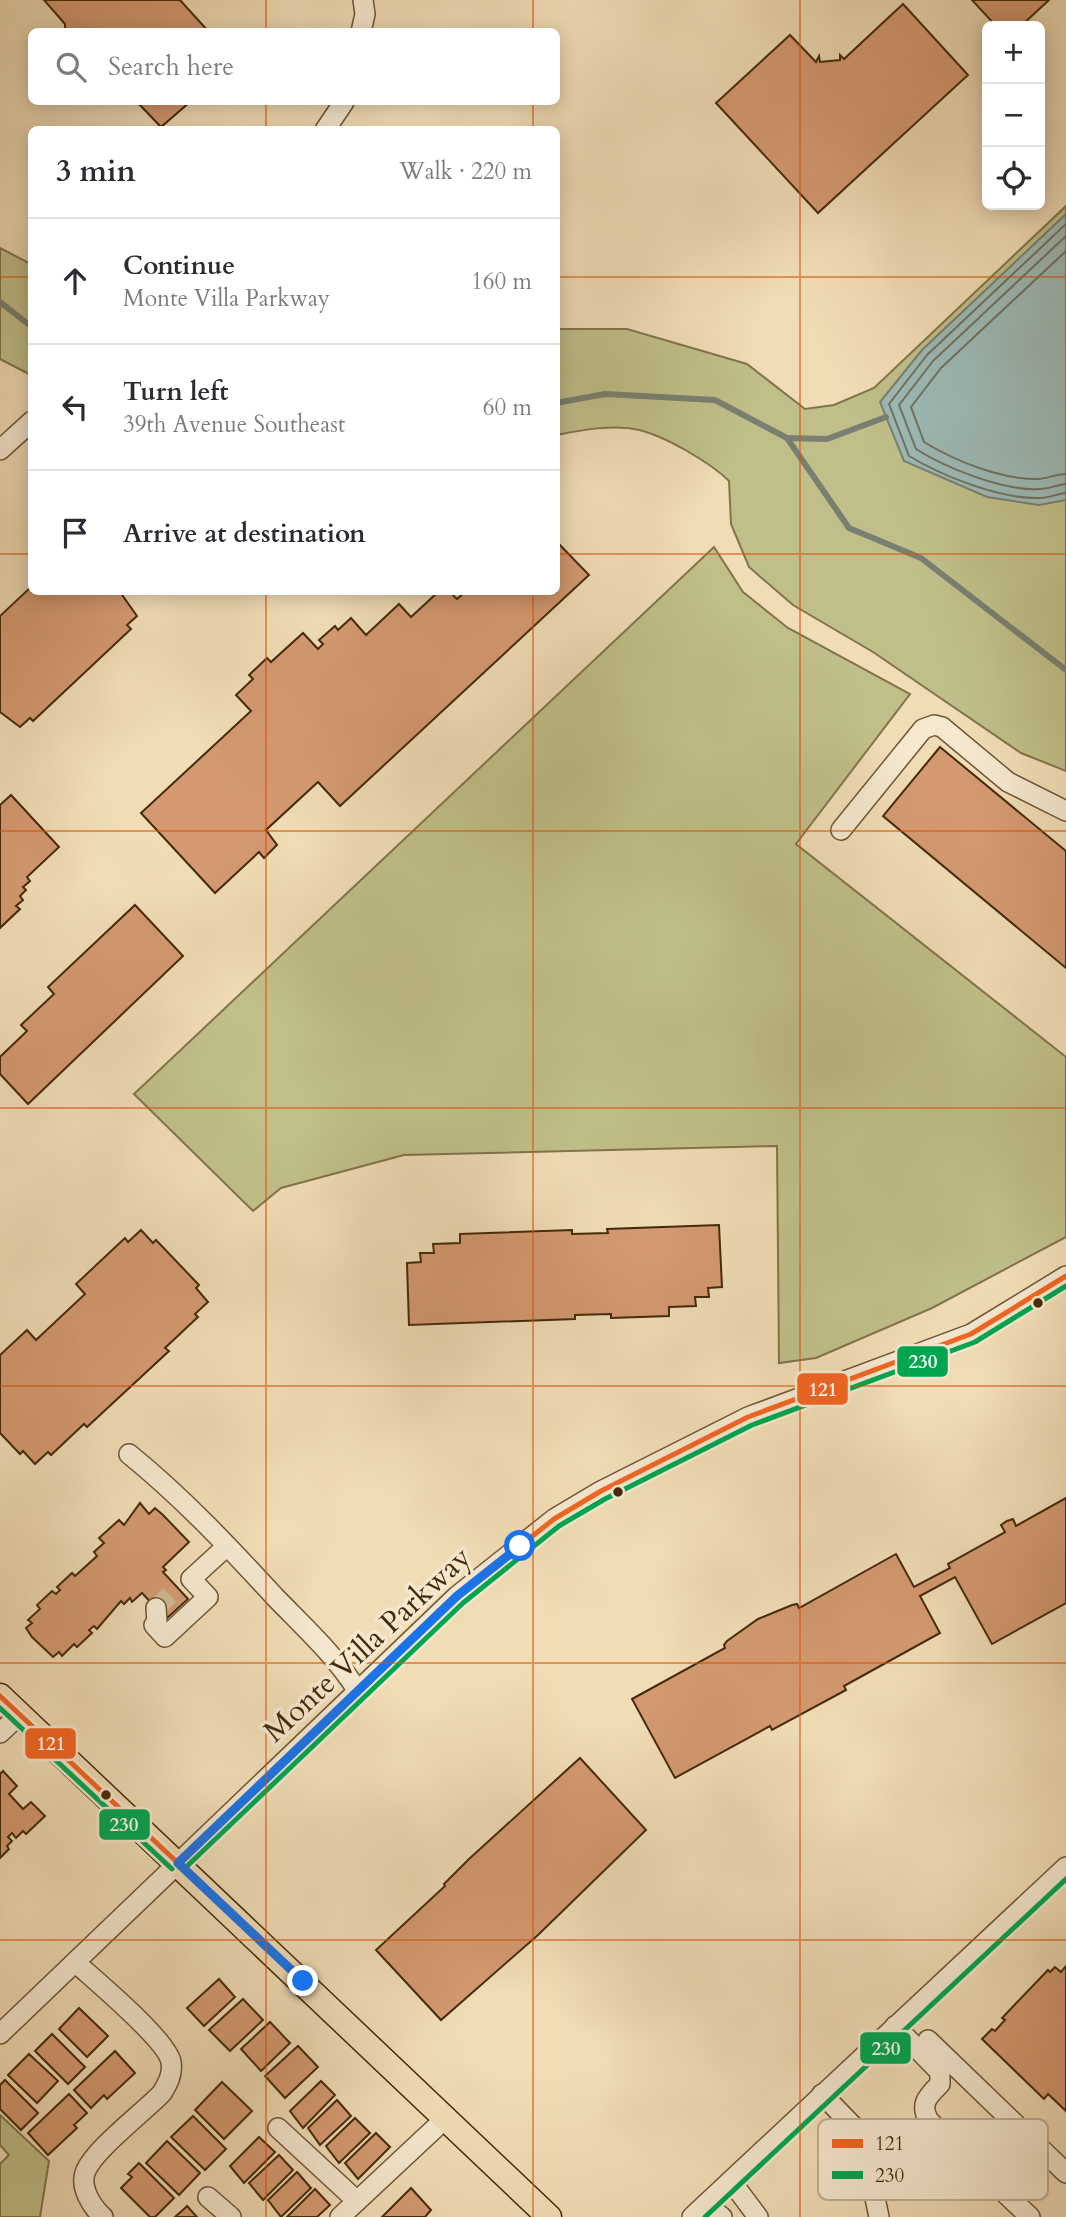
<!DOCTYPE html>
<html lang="en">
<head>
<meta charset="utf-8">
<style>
  :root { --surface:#fff; --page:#f7f7f7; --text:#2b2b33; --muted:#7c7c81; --line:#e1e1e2 }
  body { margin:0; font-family:Cardo,serif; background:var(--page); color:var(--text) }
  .controls { position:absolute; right:21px; top:21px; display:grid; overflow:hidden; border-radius:10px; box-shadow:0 4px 18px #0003 }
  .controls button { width:63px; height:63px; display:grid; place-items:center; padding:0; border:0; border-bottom:2px solid var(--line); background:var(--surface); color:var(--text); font:35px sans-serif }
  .stop { position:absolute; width:21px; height:21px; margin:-16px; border:5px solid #1a73e8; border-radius:50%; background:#fff }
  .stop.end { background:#1a73e8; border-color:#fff; box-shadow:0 2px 7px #0008 }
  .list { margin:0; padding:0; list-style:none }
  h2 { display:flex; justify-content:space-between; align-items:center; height:91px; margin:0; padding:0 28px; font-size:30px }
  h2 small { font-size:23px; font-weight:400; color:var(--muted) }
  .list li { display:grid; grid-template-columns:46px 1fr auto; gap:21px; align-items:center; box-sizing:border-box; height:126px; padding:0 28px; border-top:2px solid var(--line) }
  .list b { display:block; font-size:26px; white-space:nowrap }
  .list p { margin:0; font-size:23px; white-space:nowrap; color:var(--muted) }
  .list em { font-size:23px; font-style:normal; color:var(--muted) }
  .icon { flex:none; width:38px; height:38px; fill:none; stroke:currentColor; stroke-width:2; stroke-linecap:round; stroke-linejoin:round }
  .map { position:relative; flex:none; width:1066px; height:2217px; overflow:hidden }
  .search { position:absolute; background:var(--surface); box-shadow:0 4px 18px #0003; left:28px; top:28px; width:532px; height:77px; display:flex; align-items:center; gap:18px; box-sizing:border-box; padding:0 24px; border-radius:10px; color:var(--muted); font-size:26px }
  .panel { position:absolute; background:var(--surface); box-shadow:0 4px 18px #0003; left:28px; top:126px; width:532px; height:469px; border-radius:10px }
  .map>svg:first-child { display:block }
  .green { fill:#c0bf89; stroke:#82744a; stroke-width:2 }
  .water { fill:#9dbab6; stroke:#798071; stroke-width:2 }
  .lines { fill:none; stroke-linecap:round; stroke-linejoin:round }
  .shore { stroke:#707260; stroke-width:2 }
  .stream { stroke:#798071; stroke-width:6 }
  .building { fill:#d49971; stroke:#442a0a; stroke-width:2 }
  .minor-tunnel { stroke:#ceb893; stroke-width:19; stroke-dasharray:19 10; stroke-linecap:butt }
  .minor-casing { stroke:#6f5635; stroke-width:22 }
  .major-casing { stroke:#442a0a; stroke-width:27 }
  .minor { stroke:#f5e8cf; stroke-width:19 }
  .major { stroke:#f0dcb5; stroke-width:24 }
  .bus-1-casing { stroke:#f5e8cf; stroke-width:10 }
  .bus-2-casing { stroke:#f5e8cf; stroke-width:10 }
  .bus-1 { stroke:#f26522; stroke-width:5 }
  .bus-2 { stroke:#00a651; stroke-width:5 }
  .route { stroke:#1a73e8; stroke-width:9 }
  .grid { fill:none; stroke:#d8540c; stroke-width:2; stroke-opacity:0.55 }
  .bus-dot { fill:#442a0a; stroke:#f5e8cf; stroke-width:2.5 }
  .labels { text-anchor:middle; stroke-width:7; stroke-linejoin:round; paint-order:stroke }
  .street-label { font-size:30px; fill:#442a0a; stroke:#f5e8cf }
  .key { fill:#f5e8cf; stroke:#c0af94; stroke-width:2 }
  .key-label { font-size:19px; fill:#442a0a }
  .line-badge { stroke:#f5e8cf; stroke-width:2.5 }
  .badge-label { font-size:19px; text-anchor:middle; font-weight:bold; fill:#fff }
</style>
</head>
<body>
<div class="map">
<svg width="1066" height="2217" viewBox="0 0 1066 2217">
  <rect width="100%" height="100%" fill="#f0dcb5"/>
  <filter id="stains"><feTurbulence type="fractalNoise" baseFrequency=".00286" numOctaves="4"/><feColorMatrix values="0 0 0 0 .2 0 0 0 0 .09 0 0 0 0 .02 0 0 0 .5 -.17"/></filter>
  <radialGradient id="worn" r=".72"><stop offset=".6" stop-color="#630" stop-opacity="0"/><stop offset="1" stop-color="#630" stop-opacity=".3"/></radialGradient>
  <!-- green -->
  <g class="green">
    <path d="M1066 206V771L1021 753 873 652 793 605 749 567 731 524 729 481C711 463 665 436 639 430 614 424 581 430 557 435V329H627L747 364 805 409 834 405 874 388Z"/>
    <polygon points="0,248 31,264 31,375 0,359"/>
    <polygon points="714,547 743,592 788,628 910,694 796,844 1066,1057 1066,1237 932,1308 816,1358 779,1363 777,1146 404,1155 281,1188 253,1211 134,1094"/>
    <polygon points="0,2115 49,2161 40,2217 0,2217 0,2164 9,2155 0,2145"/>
  </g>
  <!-- water -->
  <polygon class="water" points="1066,214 1066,500 1039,505 987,497 904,461 880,402 922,350"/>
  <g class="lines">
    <!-- shore -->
    <g class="shore">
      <path d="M1066 224 927 355 889 404 909 456C942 476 1000 499 1039 498 1048 498 1057 494 1066 493"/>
      <path d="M1066 236 933 361 899 405 916 449C946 468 1003 491 1039 489 1048 489 1057 485 1066 484"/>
      <path d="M1066 251 941 368 911 407 924 442C955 461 1002 480 1039 479 1048 478 1057 474 1066 474"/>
    </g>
    <!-- stream -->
    <g class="stream">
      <polyline points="0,302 32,327"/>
      <polyline points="556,403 605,394 715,400 787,438 849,528 921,558 1066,670"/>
      <polyline points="787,438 827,439 886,417"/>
    </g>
  </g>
  <!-- building -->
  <g class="building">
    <polygon points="44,0 180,0 209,32 65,32 65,24"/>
    <polygon points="972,0 1049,0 1021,26 996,26"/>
    <polygon points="903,4 968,75 818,213 716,103 790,35 816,62 819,56 820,62 840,60 840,55 844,59"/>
    <polygon points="137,102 190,102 161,127"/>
    <polygon points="556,541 589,575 340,806 318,782 266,830 277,845 264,858 259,852 215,893 141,813 251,711 236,695 253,679 249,675 267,658 271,662 303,633 318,649 323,644 319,640 335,626 338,630 351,618 366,635 399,604 411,617 438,592 450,592 457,599 465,592 556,592"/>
    <polygon points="32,586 32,592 120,592 137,616 127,625 131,629 33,721 30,718 20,727 0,712 0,616"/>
    <polygon points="940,747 1066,851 1066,968 883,816"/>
    <polygon points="11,795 59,847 27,877 30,881 23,887 26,890 20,896 23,900 16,906 20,909 0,928 0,805"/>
    <polygon points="135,905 183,956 28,1104 0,1074 0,1057 27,1031 21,1025 54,994 48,987"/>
    <polygon points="719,1225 722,1287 708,1288 709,1297 695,1297 696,1306 669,1307 669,1316 611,1318 611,1314 575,1315 575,1319 409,1325 407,1263 421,1262 420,1253 434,1253 433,1244 460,1243 460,1234 572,1230 572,1234 608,1233 607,1229"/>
    <polygon points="141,1230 153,1243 156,1240 199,1285 196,1288 208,1302 195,1314 198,1317 165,1348 169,1351 87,1427 84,1424 51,1455 48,1452 35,1464 23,1451 20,1454 0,1433 0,1355 27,1330 36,1340 85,1294 76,1284 125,1238 128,1242"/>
    <polygon points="1066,1498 1066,1603 992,1644 955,1577 920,1596 940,1633 844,1686 846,1690 772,1730 770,1726 675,1778 632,1699 725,1648 724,1645 727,1641 758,1619 792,1605 797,1604 799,1608 896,1554 914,1587 950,1568 948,1564 1005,1532 1001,1525 1007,1521 1013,1519 1016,1526"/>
    <polygon points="140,1503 149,1514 155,1508 163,1515 189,1542 163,1567 166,1570 163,1572 188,1599 166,1619 142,1593 132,1602 130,1598 124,1604 121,1601 97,1629 94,1626 89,1630 92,1633 77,1647 74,1644 62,1656 59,1652 53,1657 32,1637 26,1628 32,1623 28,1620 40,1609 37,1605 52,1591 56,1594 60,1590 57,1587 72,1573 75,1576 97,1556 94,1552 104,1543 99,1538 119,1520 124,1525"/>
    <polygon points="580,1758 646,1830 538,1935 441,2020 376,1950 445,1886 444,1884 469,1859"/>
    <polygon points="3,1771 17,1786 9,1794 23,1809 31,1802 45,1816 26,1834 23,1831 16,1838 12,1833 8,1837 12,1841 7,1846 9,1849 0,1858 0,1774"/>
    <polygon points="1066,1966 1066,2111 1048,2094 1044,2099 982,2039 992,2029 995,2031 1005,2020 1002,2018 1048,1970 1050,1972 1055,1967 1061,1972"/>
    <polygon points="219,1979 235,1997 204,2026 187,2008"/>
    <polygon points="243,1999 263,2020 230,2051 209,2030"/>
    <polygon points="79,2008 108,2036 87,2057 59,2029"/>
    <polygon points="270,2022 290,2043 261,2071 241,2049"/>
    <polygon points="52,2034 85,2067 68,2084 35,2051"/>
    <polygon points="298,2046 318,2067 285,2098 265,2076"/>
    <polygon points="115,2051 135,2073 107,2099 104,2095 91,2108 74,2090"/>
    <polygon points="29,2054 58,2081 37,2103 8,2075"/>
    <polygon points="5,2080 38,2113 21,2130 0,2109 0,2085"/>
    <polygon points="321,2081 335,2095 303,2128 290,2111"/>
    <polygon points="222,2082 252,2111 224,2139 195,2110"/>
    <polygon points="69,2094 87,2113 74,2125 77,2128 48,2155 28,2133"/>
    <polygon points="337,2100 351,2116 320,2145 308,2128"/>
    <polygon points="193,2116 226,2149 205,2170 171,2137"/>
    <polygon points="355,2118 370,2133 339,2163 326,2146"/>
    <polygon points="376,2133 390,2147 358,2179 345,2163"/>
    <polygon points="259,2137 275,2152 244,2183 230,2166"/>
    <polygon points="167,2141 200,2173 179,2195 146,2163"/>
    <polygon points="279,2155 293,2170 263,2200 249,2183"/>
    <polygon points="139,2163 174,2198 155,2217 150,2217 121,2188 132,2177 128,2174"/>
    <polygon points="297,2172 311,2188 281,2217 268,2200"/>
    <polygon points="411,2188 431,2210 425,2217 382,2217"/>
    <polygon points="315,2189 330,2205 317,2217 287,2217"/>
    <polygon points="187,2206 197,2217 175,2217 185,2208"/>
  </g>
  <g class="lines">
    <!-- minor-tunnel -->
    <polyline class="minor-tunnel" points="156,1608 177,1588"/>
    <defs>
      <g id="minor">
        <polyline points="361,32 365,14 363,0"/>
        <polyline points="325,130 344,102"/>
        <polyline points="0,450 32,421"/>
        <polyline points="841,830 923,729 934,725 942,727 1008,782 1066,811"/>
        <path d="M129 1454C182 1497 228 1546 275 1597 303 1626 335 1655 357 1690"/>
        <polyline points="156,1608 157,1622 154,1625 165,1637 208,1597 191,1579 227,1546"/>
        <polyline points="0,1733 20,1714"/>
        <path d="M76 1963C96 1981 167 2040 171 2062 173 2074 168 2083 162 2093 144 2112 92 2151 85 2173 80 2188 92 2207 103 2217"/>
        <path d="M895 2026 940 2072V2084C928 2096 919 2104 929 2121L1030 2217"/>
        <polyline points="0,2034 457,1596 554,1519 601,1491 748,1417 971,1334 1066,1276"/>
        <polyline points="928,2040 1066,2173"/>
        <polyline points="822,2094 853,2126 867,2160 879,2217"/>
        <polyline points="278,2128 357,2201"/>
        <polyline points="731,2181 758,2217"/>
        <polyline points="208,2197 231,2217"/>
        <polyline points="706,2204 722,2217"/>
        <polyline points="340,2217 447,2117"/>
        <polyline points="692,2217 1066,1867"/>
      </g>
      <polyline id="major" points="0,1696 549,2217"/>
    </defs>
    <!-- minor casing -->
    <use href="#minor" class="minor-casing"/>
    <!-- major casing -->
    <use href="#major" class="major-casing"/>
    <!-- minor -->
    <use href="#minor" class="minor"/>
    <!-- major -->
    <use href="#major" class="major"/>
    <defs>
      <g id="bus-1">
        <polyline points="0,1696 178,1863"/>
        <polyline points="178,1863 457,1596 554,1519 601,1491 748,1417 971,1334 1066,1276"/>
      </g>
      <g id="bus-2">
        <polyline points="0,1708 172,1869"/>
        <polyline points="184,1869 463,1603 559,1526 605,1499 752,1425 975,1342 1066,1286"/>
        <polyline points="705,2217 1066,1879"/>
      </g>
    </defs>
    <!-- bus-1 casing -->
    <use href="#bus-1" class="bus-1-casing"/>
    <!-- bus-2 casing -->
    <use href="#bus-2" class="bus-2-casing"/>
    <!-- bus-1 -->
    <use href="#bus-1" class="bus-1"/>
    <!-- bus-2 -->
    <use href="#bus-2" class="bus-2"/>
  </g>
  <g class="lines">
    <!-- route -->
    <polyline class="route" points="303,1981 178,1863 457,1596 520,1546"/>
  </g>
  <!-- grid -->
  <path class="grid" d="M266 0V32M533 0V32M800 0V2217M266 102V130M533 102V130M0 277H32M556 277H1066M0 554H32M556 554H1066M266 592V2217M533 592V2217M0 831H1066M0 1108H1066M0 1386H1066M0 1663H1066M0 1940H1066"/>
  <!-- markers -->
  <g class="bus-dot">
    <circle cx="1038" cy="1303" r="6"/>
    <circle cx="618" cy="1492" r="6"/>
    <circle cx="106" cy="1795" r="6"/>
  </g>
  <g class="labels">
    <!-- street labels -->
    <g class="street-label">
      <text transform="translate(367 1644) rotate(-43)" y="10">Monte Villa Parkway</text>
    </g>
  </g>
  <!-- legend -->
  <rect x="818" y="2119" width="230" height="81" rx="10" class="key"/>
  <rect x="832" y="2139" width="31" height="9" fill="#f26522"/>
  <rect x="832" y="2171" width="31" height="8" fill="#00a651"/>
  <g class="key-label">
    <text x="875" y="2150">121</text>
    <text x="875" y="2182">230</text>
  </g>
  <g class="line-badge">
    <rect x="896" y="1345" width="53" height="33" rx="7" fill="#00a651"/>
    <rect x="796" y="1372" width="53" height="34" rx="7" fill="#f26522"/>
    <rect x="24" y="1727" width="53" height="33" rx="7" fill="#f26522"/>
    <rect x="98" y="1808" width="53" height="33" rx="7" fill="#00a651"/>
    <rect x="859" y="2031" width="53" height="34" rx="7" fill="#00a651"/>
  </g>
  <g class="badge-label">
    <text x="923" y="1368">230</text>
    <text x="823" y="1396">121</text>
    <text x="51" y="1750">121</text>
    <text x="124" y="1831">230</text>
    <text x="886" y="2055">230</text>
  </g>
  <rect width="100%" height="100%" filter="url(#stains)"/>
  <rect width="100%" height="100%" fill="url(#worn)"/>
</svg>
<div class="controls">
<button>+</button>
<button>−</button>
<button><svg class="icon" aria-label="locate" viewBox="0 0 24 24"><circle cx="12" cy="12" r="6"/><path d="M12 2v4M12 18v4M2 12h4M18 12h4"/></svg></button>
</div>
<div class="stop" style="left:520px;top:1546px"></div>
<div class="stop end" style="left:303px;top:1981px"></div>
<div class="search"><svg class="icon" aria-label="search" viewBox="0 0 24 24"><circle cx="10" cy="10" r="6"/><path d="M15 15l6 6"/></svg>Search here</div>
<section class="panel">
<h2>3 min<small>Walk · 220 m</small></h2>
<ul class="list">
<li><svg class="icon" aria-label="ahead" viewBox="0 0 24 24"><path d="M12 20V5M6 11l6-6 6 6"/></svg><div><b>Continue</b><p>Monte Villa Parkway</p></div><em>160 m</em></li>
<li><svg class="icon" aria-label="left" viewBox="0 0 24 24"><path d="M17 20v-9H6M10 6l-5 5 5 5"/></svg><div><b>Turn left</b><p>39th Avenue Southeast</p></div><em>60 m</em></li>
<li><svg class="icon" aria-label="arrive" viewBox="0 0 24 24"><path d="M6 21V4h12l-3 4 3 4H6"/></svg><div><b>Arrive at destination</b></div></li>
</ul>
</section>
</div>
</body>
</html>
